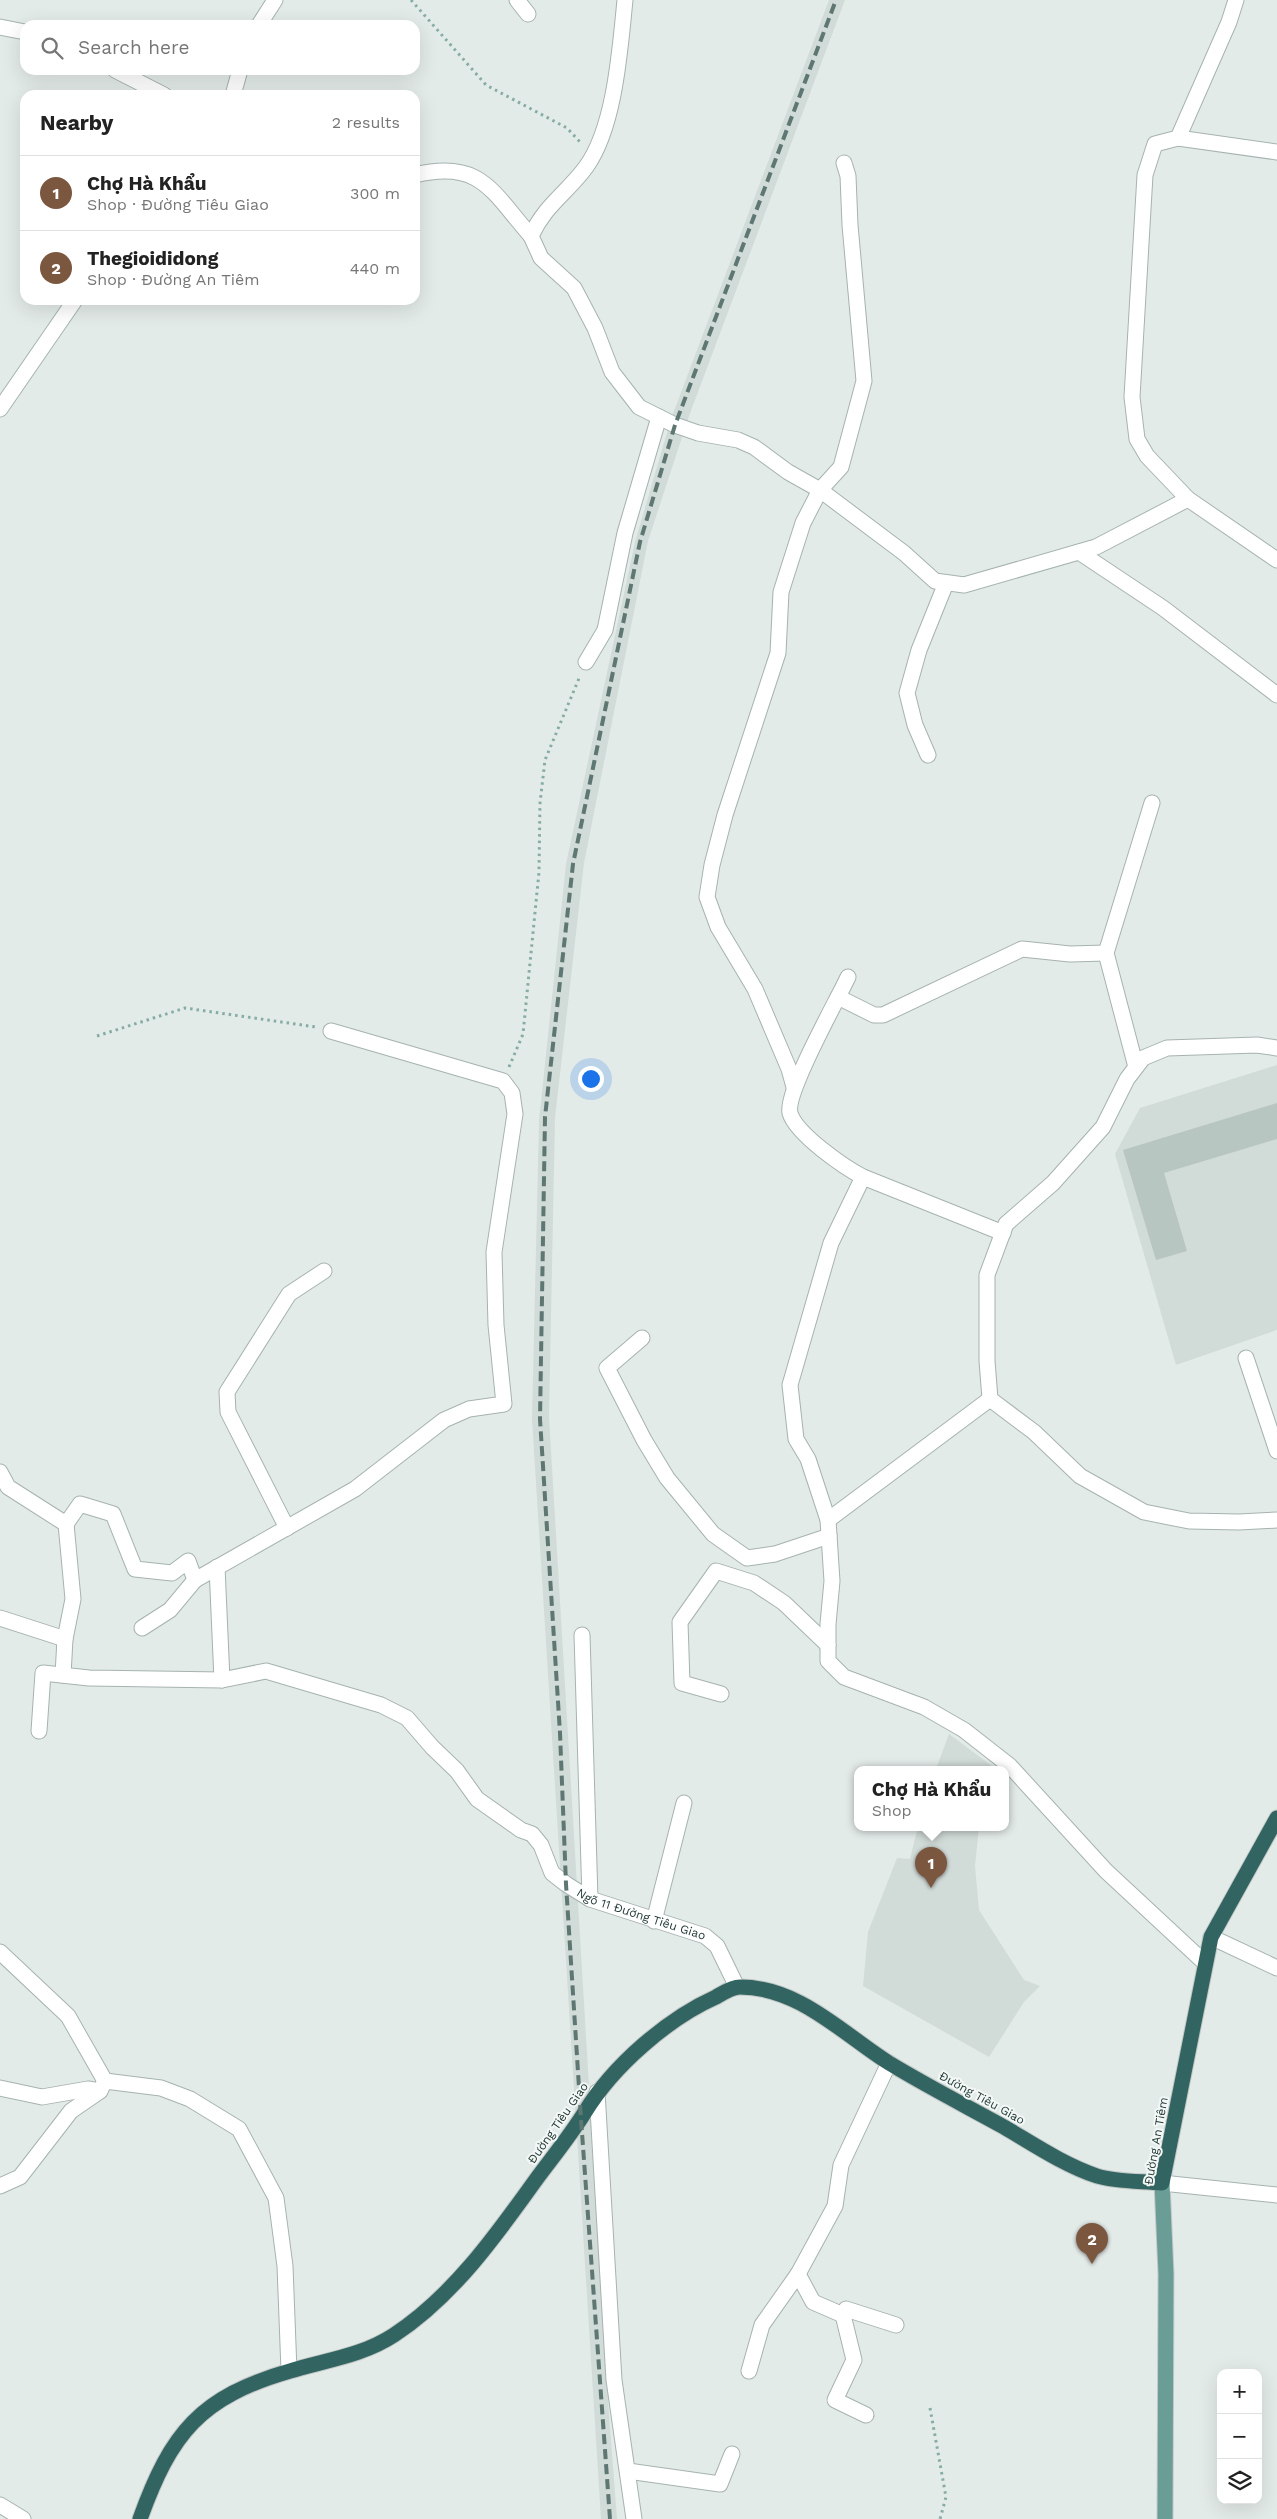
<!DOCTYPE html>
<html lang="en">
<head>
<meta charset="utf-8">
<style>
  :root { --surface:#fff; --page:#f6f6f6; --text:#222; --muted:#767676; --line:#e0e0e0; --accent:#7b5740 }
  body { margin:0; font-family:"Work Sans",sans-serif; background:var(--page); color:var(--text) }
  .controls { position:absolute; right:15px; bottom:15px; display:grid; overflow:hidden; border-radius:10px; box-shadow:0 5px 20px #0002 }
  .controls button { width:45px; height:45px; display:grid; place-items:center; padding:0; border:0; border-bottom:1px solid var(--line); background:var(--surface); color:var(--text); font:25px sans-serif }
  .you { position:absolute; left:590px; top:1078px; width:18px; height:18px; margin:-12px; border:4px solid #fff; border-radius:50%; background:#1a73e8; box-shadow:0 0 0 8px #1a73e833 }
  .badge { display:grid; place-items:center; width:32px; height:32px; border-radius:50%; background:var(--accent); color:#fff; font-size:16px; font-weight:700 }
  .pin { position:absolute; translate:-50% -41px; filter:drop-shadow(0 1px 2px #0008) }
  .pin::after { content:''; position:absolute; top:26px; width:18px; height:15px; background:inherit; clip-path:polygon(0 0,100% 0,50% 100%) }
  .popup { position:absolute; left:854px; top:1766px; width:155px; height:65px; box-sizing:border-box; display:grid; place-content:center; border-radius:10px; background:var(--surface); filter:drop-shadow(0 1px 4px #0005); font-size:16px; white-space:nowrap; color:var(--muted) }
  .popup b { font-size:19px; color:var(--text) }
  .popup::after { content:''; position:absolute; left:50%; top:100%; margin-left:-10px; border:10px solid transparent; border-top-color:var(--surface) }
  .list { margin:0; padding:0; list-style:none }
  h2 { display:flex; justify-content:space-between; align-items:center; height:65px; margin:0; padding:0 20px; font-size:21px }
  h2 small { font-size:16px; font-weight:400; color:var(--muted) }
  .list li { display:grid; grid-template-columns:32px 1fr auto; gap:15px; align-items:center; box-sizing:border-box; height:75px; padding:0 20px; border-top:1px solid var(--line) }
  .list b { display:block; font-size:19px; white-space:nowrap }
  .list p { margin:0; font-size:16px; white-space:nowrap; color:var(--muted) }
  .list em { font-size:16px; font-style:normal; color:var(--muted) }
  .icon { flex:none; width:28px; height:28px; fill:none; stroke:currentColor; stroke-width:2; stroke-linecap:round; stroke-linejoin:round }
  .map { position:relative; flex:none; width:1277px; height:2519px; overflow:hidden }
  .search { position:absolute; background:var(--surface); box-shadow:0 5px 20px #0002; left:20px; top:20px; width:400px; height:55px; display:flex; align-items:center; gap:12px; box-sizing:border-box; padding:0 18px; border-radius:15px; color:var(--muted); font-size:19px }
  .panel { position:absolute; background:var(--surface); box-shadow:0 5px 20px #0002; left:20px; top:90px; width:400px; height:215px; border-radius:15px }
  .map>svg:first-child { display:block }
  .built { fill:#d1dbd8 }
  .building { fill:#b8c6c2 }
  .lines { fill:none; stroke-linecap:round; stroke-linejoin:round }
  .minor-casing { stroke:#a6b3b0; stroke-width:17 }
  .major-casing { stroke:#c2c8c7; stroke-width:17 }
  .highway-casing { stroke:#c2c8c7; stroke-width:17 }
  .path { stroke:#86aca5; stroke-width:3; stroke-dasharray:2.5 4; stroke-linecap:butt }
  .minor { stroke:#fff; stroke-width:15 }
  .major { stroke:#6b9d97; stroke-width:15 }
  .highway { stroke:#326561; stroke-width:15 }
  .rail { stroke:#5e7773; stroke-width:4; stroke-dasharray:10 5; stroke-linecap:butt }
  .labels { text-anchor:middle; stroke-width:4; stroke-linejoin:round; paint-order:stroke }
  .street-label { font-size:12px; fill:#243b38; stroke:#f3f8f6 }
</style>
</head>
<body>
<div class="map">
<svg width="1277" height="2519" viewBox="0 0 1277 2519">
  <rect width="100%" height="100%" fill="#e3ebe9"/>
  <!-- built -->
  <g class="built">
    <polygon points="829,0 845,0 689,416 648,541 584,863 555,1118 549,1417 607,2388 617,2519 601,2519 532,1419 539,1121 566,864 635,542 671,419"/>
    <polygon points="1277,1065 1277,1330 1176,1365 1115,1154 1140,1108"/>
    <polygon points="949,1734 992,1766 992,1769 936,1769"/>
    <polygon points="918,1827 979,1827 975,1866 979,1910 1024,1980 1040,1986 1024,2002 989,2057 863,1986 868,1932 897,1858 910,1859"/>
  </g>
  <!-- building -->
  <polygon class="building" points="1277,1103 1277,1139 1164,1173 1187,1251 1156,1260 1123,1150"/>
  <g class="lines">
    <defs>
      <g id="minor">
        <polyline points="517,0 528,14"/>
        <path d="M625 0C620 49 615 127 586 167 567 193 545 205 531 236L541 258 574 288 595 328 612 372 639 407 675 425 698 433 738 440 754 447 788 472 820 490 904 553 935 581 964 585 1096 547 1188 499"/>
        <polyline points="1236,0 1229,22 1178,138 1155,144 1145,175 1132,397 1137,439 1147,456 1188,499 1277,560"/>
        <polyline points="259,25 275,0"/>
        <polyline points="0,27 25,32"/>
        <polyline points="115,70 164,95"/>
        <polyline points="233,95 240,70"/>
        <polyline points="1178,138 1277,152"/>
        <path d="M415 175C481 159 492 192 531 236"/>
        <polyline points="0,409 75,300"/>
        <polyline points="1079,552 1163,608 1277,695"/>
        <polyline points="586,662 605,630 625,533 659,417"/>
        <polyline points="928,755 915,725 907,693 919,650 946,583"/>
        <path d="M848 977C837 1001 785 1092 790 1113 796 1134 844 1167 863 1177L1003 1233"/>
        <polyline points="838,997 874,1015 883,1015 1022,949 1070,954 1106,953"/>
        <polyline points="1136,1067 1106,953 1152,803"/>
        <polyline points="794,1087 789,1069 755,989 718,927 707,897 712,865 725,815 778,653 781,592 803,523 820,490 841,467 864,381 850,225 848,176 844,163"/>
        <polyline points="863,1177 831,1243 790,1385 796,1439 808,1459 828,1520 832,1581 828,1624 828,1661 844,1677 924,1707 964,1730 1010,1766 1106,1871 1205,1963"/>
        <polyline points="642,1338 607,1368 644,1440 667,1478 713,1534 747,1558 775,1554 829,1536"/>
        <polyline points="1246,1358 1277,1451"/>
        <polyline points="990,1399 1034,1432 1080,1476 1144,1512 1189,1521 1239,1522 1277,1520"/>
        <polyline points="0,1472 8,1487 66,1524 73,1599 65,1639 63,1675"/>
        <polyline points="828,1520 990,1399 987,1361 987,1275 1006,1224 1053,1183 1103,1127 1127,1079 1143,1058 1167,1048 1257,1045 1277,1048"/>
        <polyline points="66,1524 80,1504 113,1514 135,1569 172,1573 188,1561 195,1580 355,1489 444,1420 469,1409 504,1404 496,1325 494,1252 515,1114 512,1093 503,1081 331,1031"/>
        <polyline points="287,1528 228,1412 227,1392 289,1294 324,1271"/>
        <polyline points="217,1567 222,1680"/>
        <polyline points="0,1618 65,1639"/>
        <polyline points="142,1628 170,1610 195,1580"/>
        <polyline points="582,1635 590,1899"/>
        <polyline points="721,1694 682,1683 680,1622 716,1571 754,1583 784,1603 828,1645"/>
        <path id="s1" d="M39 1731 43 1673 89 1678 222 1680 266 1671 381 1705 407 1718 432 1747 457 1771 477 1799 521 1830 532 1834 541 1845 552 1873 566 1884 590 1899 705 1936 717 1946 737 1987"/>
        <polyline points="654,1921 684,1803"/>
        <polyline points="1211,1937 1277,1968"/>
        <polyline points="0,1952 68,2016 105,2081"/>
        <polyline points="0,2088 42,2097 88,2089 100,2091"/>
        <polyline points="597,2092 614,2380 634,2519"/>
        <polyline points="1162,2183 1277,2195"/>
        <polyline points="0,2186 20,2177 71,2111 100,2091 105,2081 161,2088 190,2099 239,2129 276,2198 285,2266 289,2371"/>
        <polyline points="798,2274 813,2302 843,2315 846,2309 896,2325"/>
        <polyline points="843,2315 854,2360 835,2400 866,2415"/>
        <polyline points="749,2371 762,2325 798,2274 835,2206 841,2165 889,2063"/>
        <polyline points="628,2471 720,2484 732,2454"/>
        <polyline points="0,2505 23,2519"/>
      </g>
      <polyline id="major" points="1162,2183 1166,2274 1165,2519"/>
      <path id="highway" d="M140 2519C171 2433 200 2397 290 2371 326 2360 362 2356 394 2335 452 2297 495 2237 535 2181 552 2158 570 2136 585 2112 613 2066 667 2019 716 1997 723 1993 732 1987 740 1987 799 1987 843 2034 889 2063 927 2086 966 2106 1004 2127 1033 2144 1064 2165 1097 2176 1116 2182 1141 2181 1162 2183L1211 1937 1277 1818"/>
    </defs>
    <!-- minor casing -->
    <use href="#minor" class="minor-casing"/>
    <!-- major casing -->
    <use href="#major" class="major-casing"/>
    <!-- highway casing -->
    <use href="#highway" class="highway-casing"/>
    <!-- path -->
    <g class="path">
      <polyline points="411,0 486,85 567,128 581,143"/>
      <polyline points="97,1036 185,1008 316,1027"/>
      <polyline points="509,1067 523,1034 539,872 540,803 545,760 580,676"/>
      <polyline points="930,2408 946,2497 940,2519"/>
    </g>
    <!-- minor -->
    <use href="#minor" class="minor"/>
    <!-- major -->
    <use href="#major" class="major"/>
    <!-- highway -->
    <use href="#highway" class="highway"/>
    <!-- rail -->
    <polyline class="rail" points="610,2519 581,2119 566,1884 560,1733 540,1419 545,1117 573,864 640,542 675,425 836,0"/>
  </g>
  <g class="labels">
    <!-- street labels -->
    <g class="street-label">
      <text dy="4" stroke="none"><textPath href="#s1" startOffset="748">Ngõ 11 Đường Tiêu Giao</textPath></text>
      <text transform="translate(982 2098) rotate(29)" y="4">Đường Tiêu Giao</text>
      <text transform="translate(558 2123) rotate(-55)" y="4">Đường Tiêu Giao</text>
      <text transform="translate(1156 2141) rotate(-80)" y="4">Đường An Tiêm</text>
    </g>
  </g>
</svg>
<div class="controls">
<button>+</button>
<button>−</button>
<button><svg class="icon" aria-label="layers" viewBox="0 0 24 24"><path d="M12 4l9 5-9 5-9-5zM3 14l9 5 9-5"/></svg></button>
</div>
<div class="you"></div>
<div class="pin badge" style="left:931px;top:1888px">1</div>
<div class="popup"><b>Chợ Hà Khẩu</b>Shop</div>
<div class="pin badge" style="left:1092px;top:2264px">2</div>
<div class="search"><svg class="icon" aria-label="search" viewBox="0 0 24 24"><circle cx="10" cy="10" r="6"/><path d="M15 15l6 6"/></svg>Search here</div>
<section class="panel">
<h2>Nearby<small>2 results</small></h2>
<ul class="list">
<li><span class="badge">1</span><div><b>Chợ Hà Khẩu</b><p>Shop · Đường Tiêu Giao</p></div><em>300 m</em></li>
<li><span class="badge">2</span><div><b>Thegioididong</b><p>Shop · Đường An Tiêm</p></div><em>440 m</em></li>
</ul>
</section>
</div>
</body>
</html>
